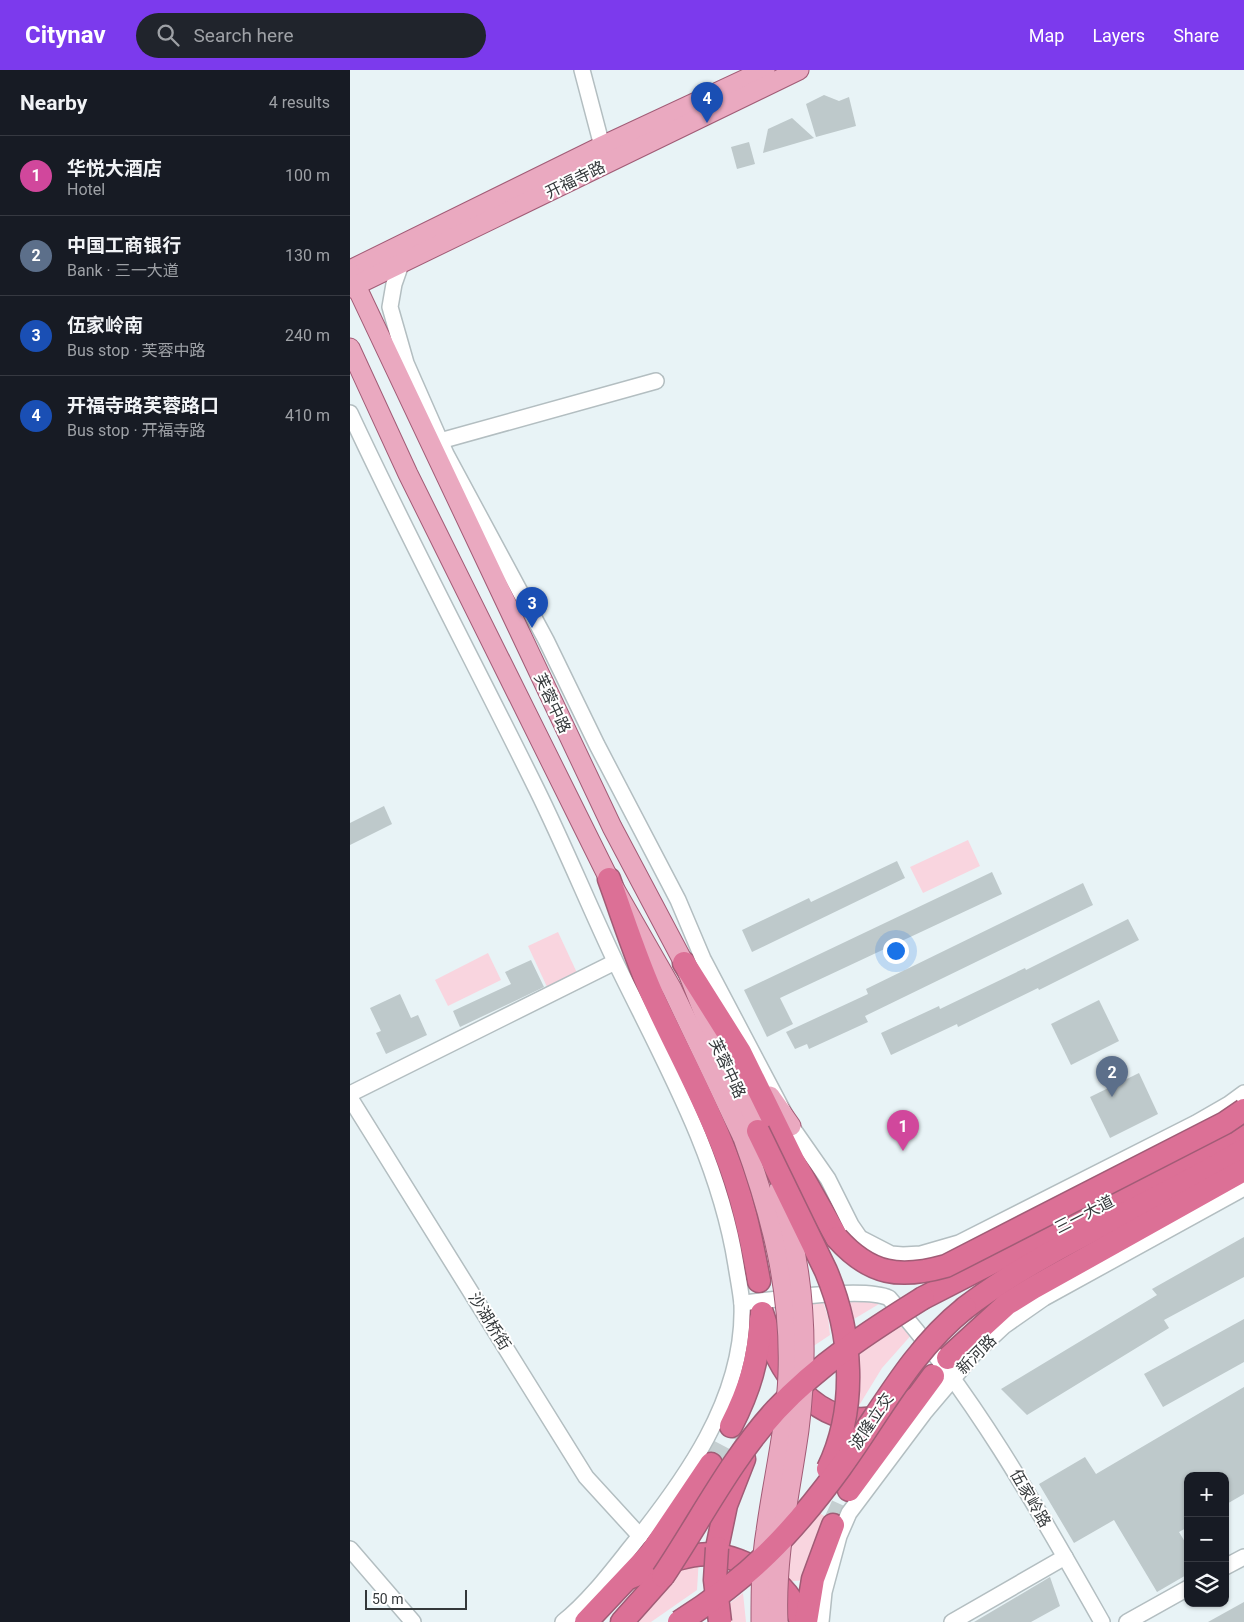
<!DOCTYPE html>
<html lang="en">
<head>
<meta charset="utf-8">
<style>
  :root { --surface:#171b24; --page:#20242c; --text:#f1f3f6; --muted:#9ea1a6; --line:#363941; --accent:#7c3aed }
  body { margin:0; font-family:Roboto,"Noto Sans SC",sans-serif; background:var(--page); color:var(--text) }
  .controls { position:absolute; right:15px; bottom:15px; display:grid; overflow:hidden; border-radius:10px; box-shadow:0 1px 4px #0004 }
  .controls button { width:45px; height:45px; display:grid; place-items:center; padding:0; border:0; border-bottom:1px solid var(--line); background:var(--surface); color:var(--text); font:25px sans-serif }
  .scale { position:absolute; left:15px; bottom:12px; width:102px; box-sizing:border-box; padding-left:5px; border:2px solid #34383a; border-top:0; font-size:14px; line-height:18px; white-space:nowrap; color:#34383a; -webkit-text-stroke:4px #fff; paint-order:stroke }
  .you { position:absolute; left:545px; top:880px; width:18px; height:18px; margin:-12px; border:4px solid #fff; border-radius:50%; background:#1a73e8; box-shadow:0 0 0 8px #1a73e833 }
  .badge { display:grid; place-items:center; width:32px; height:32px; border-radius:50%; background:var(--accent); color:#fff; font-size:16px; font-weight:700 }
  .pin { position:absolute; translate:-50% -41px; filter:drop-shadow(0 1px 2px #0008) }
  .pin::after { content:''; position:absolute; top:26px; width:18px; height:15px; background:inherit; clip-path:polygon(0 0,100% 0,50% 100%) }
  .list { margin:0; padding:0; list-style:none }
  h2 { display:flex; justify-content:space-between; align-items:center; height:65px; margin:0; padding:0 20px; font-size:21px }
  h2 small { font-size:16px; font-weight:400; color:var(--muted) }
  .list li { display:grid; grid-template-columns:32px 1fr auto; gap:15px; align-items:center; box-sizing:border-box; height:80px; padding:0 20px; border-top:1px solid var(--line) }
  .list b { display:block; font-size:19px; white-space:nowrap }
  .list p { margin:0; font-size:16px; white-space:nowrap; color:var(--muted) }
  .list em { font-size:16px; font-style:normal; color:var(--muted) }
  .icon { flex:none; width:28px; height:28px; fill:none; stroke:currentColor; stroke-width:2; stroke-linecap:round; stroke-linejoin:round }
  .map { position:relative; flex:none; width:894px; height:1552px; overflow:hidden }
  header { display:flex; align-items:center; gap:30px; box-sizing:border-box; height:70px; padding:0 25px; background:var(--accent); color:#fff }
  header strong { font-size:24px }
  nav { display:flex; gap:28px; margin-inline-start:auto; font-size:18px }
  .search { width:350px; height:45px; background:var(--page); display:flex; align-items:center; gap:12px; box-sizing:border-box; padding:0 18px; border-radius:28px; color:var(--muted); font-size:19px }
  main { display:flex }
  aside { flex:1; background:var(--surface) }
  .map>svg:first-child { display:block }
  .green { fill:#f9d5df }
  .building { fill:#bec9cb }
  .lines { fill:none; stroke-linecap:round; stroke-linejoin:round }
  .highway-tunnel { stroke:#c4ced0; stroke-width:22; stroke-dasharray:22 11; stroke-linecap:butt }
  .minor-casing { stroke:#b3bec1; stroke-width:18 }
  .major-casing { stroke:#a15c76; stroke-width:21 }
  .highway-casing { stroke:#a15c76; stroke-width:25 }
  .minor { stroke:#fff; stroke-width:15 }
  .major { stroke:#eaa9c0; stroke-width:19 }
  .highway { stroke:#dc7096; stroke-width:22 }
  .major-bridge-casing { stroke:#a15c76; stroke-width:21; stroke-linecap:butt }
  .highway-bridge-casing { stroke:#a15c76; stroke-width:25; stroke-linecap:butt }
  .major-bridge { stroke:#eaa9c0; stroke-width:19 }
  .highway-bridge { stroke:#dc7096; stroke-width:22 }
  .labels { text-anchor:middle; stroke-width:4; stroke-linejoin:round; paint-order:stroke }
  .street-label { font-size:16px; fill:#34383a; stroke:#fff }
</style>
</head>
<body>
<header>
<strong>Citynav</strong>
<div class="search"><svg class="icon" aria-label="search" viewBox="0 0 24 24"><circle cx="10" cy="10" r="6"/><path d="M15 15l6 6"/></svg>Search here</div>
<nav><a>Map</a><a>Layers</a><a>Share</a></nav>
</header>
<main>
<aside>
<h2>Nearby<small>4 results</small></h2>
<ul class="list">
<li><span class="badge" style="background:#d1479c">1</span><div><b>华悦大酒店</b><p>Hotel</p></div><em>100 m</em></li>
<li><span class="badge" style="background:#5c6f8a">2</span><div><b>中国工商银行</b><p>Bank · 三一大道</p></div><em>130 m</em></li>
<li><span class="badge" style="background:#1a4fb4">3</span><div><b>伍家岭南</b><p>Bus stop · 芙蓉中路</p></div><em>240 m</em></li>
<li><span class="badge" style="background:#1a4fb4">4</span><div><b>开福寺路芙蓉路口</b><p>Bus stop · 开福寺路</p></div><em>410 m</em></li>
</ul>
</aside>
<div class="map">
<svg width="894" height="1552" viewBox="0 0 894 1552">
  <rect width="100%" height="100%" fill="#e8f3f6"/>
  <!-- green -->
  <g class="green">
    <polygon points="618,770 630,796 573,823 560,797"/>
    <polygon points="208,862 228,905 198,919 178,876"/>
    <polygon points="138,883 151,910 98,936 85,910"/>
    <polygon points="492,1226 534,1231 499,1252"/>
    <polygon points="472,1229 478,1247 480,1265 459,1279 456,1231"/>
    <polygon points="550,1247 563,1263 532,1298 502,1347 501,1284"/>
    <polygon points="466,1441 476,1447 458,1510 433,1512 435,1478"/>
    <polygon points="349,1487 347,1520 301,1552 277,1552 329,1491"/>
    <polygon points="393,1523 396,1552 375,1552 372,1539"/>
  </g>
  <!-- building -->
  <g class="building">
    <polygon points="474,25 489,31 499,27 506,56 466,67 456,34"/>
    <polygon points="442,48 464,68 413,83 418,59"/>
    <polygon points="399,72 405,94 387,99 381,77"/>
    <polygon points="34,736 42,754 0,775 0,753"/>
    <polygon points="547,791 555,808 402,882 392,860 459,828 461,832"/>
    <polygon points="642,802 652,824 430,928 443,954 417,967 394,920"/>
    <polygon points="733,813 743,835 515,946 518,952 459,979 457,974 445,979 436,962 518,924 516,919"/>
    <polygon points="778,849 789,870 689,920 688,918 608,957 607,954 541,985 531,963 589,936 590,939 675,898 676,900"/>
    <polygon points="181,890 194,917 110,957 103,941 161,914 155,902"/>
    <polygon points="50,924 61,948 68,945 77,965 36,984 26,963 31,961 20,938"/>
    <polygon points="749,930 769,971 721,995 701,954"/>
    <polygon points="789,1003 808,1044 760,1068 740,1027"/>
    <polygon points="894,1167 894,1207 814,1250 819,1258 677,1345 651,1319 807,1225 802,1219"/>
    <polygon points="894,1249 894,1292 813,1337 794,1304"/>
    <polygon points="894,1317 894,1424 875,1435 875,1406 838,1406 838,1457 829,1462 838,1477 838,1504 807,1522 764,1450 724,1473 689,1414 735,1387 746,1404"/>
    <polygon points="700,1507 710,1536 681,1552 624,1552"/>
    <polygon points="894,1532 894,1552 858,1552"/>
  </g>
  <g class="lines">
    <!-- highway-tunnel -->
    <g class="highway-tunnel">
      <polyline points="361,1394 381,1356"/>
      <polyline points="483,1455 499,1420"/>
    </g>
    <defs>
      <g id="minor">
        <polyline points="232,0 252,76"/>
        <polyline points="51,194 44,214 40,237 56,293 96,384 196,570 247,675 328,830 353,889 441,1056 478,1109 501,1155 510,1168 541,1184 553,1185 571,1184 609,1173 846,1053 879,1034 894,1023"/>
        <path d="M0 343C59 470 125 594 187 720 215 777 239 836 266 893 313 990 369 1087 386 1195 388 1208 391 1222 392 1235 395 1329 333 1413 277 1482 258 1506 237 1533 213 1552"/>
        <polyline points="90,371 306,311"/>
        <polyline points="0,1024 265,892"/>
        <polyline points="0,1028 236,1407 290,1466"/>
        <path d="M392 1233C424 1230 514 1216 539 1228 625 1326 688 1439 752 1552"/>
        <polyline points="0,1479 63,1552"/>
        <polyline points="875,1497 894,1487"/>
        <polyline points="471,1552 474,1522 489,1466 499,1443 574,1343 624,1284 654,1256 694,1228 894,1118"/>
        <polyline points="602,1552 715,1487"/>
        <polyline points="777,1552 838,1518"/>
      </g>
      <g id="major">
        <polyline points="0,200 252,76 415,0"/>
        <polyline points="0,203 262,757 334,893 373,991 408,1061"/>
        <polyline points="0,218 449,0"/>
        <polyline points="0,278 58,404 259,809 322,919 393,1068"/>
        <polyline points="420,1026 441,1056"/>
      </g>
      <g id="highway">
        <path d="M259 809C274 850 287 892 305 931 328 981 355 1030 375 1082 392 1124 401 1167 409 1211"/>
        <polyline points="334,893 390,982 444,1092 487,1168"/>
        <polyline points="573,1228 814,1104 894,1057"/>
        <path d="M615 1238C700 1173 803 1135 894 1080"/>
        <path d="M412 1243C417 1257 420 1272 427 1286 456 1344 510 1371 566 1328"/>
        <polyline points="598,1288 657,1234 683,1218 894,1100"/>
        <path d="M381 1356C400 1319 408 1290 411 1249"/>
        <polyline points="499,1420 583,1306"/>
        <polyline points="367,1478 376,1435 394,1389"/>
        <path d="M281 1507C332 1486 360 1471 411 1502 431 1514 445 1530 451 1552"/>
        <polyline points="236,1552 301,1483 361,1394"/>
        <polyline points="272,1552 313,1506"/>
        <polyline points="456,1552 463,1509 483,1455"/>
      </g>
    </defs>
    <!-- minor casing -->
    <use href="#minor" class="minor-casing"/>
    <!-- major casing -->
    <use href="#major" class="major-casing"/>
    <!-- highway casing -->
    <use href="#highway" class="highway-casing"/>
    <!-- minor -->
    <use href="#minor" class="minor"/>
    <!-- major -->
    <use href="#major" class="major"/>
    <!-- highway -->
    <use href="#highway" class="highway"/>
    <defs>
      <g id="major-bridge">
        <path d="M393 1068C421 1144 441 1221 438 1304 436 1357 423 1409 416 1461 411 1491 411 1522 411 1552"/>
        <path d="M428 1552C425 1487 440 1424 449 1360 459 1280 455 1197 429 1120"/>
      </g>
      <g id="highway-bridge">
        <path d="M408 1061 476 1201C502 1263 508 1337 478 1399"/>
        <path d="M487 1168C520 1205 550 1209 596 1196L875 1053 894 1040"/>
        <polyline points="367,1478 365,1510 370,1552"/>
        <path d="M313 1506C350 1451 381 1389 426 1340 469 1294 520 1261 573 1228"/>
        <path d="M329 1552C399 1508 441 1465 490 1398 530 1343 561 1281 615 1238"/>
      </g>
    </defs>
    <!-- major-bridge casing -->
    <use href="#major-bridge" class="major-bridge-casing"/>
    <!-- highway-bridge casing -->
    <use href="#highway-bridge" class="highway-bridge-casing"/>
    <!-- major-bridge -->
    <use href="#major-bridge" class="major-bridge"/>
    <!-- highway-bridge -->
    <use href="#highway-bridge" class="highway-bridge"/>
  </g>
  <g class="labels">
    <!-- street labels -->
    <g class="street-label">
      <text transform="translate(225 109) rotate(-26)" y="6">开福寺路</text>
      <text transform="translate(203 633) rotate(65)" y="6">芙蓉中路</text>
      <text transform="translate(378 998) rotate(65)" y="6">芙蓉中路</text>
      <text transform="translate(734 1144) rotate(-27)" y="6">三一大道</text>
      <text transform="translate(140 1251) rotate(58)" y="6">沙湖桥街</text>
      <text transform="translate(626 1284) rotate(-45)" y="6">新河路</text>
      <text transform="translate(521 1351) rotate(-56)" y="6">波隆立交</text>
      <text transform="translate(681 1428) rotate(60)" y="6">伍家岭路</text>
    </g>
  </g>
</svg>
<div class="controls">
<button>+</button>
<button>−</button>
<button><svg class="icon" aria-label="layers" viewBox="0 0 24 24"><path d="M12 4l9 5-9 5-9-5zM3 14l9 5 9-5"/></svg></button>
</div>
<div class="scale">50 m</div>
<div class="you"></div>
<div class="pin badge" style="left:553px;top:1081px;background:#d1479c">1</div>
<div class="pin badge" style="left:762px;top:1027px;background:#5c6f8a">2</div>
<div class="pin badge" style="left:182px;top:558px;background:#1a4fb4">3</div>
<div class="pin badge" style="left:357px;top:53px;background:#1a4fb4">4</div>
</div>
</main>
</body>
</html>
